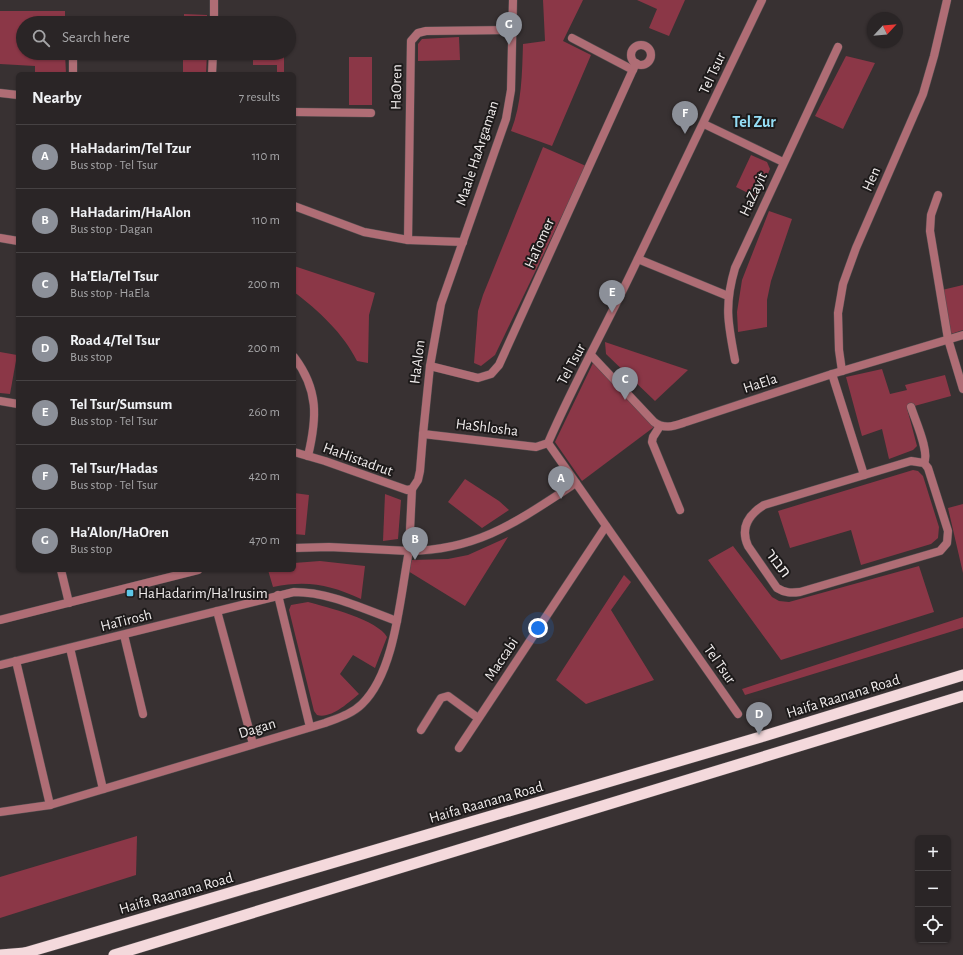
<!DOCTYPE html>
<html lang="en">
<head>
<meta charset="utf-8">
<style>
  :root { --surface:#2a2526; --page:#322d2e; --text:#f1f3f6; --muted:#a5a5a7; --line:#464243; --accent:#8c9099 }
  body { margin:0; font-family:"Alegreya Sans","Noto Sans Hebrew",sans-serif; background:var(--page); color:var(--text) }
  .controls { position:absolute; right:12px; bottom:12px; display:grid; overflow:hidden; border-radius:6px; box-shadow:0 1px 3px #0004 }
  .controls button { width:36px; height:36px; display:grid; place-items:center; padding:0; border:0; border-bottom:1px solid var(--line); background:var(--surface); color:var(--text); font:20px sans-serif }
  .compass { position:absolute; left:867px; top:12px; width:36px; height:36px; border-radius:50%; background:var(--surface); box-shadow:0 1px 3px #0004; rotate:64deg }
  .you { position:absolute; left:538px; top:628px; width:14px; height:14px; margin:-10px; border:3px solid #fff; border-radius:50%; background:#1a73e8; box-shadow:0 0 0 6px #1a73e833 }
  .badge { display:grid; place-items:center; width:26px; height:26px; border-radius:50%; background:var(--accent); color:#fff; font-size:13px; font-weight:700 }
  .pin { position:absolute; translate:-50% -33px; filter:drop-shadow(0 1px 2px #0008) }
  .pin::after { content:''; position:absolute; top:21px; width:14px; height:12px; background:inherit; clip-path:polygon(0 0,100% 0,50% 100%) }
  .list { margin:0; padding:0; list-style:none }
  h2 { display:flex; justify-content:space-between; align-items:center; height:52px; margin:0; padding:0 16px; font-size:17px }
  h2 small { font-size:13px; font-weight:400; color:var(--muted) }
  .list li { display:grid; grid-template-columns:26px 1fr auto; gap:12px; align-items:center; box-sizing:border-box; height:64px; padding:0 16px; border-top:1px solid var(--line) }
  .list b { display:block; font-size:15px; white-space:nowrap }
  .list p { margin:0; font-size:13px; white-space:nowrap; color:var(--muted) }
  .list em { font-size:13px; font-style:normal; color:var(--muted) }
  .icon { flex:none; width:22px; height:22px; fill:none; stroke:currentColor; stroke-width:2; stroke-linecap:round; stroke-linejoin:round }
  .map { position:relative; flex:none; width:963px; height:955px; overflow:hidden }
  .search { position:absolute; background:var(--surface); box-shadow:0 1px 3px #0004; left:16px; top:16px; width:280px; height:44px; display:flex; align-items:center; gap:10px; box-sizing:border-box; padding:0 14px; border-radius:22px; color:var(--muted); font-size:15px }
  .panel { position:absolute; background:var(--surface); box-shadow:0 1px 3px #0004; left:16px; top:72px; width:280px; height:500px; border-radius:6px }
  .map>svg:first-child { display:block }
  .green { fill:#8b3747 }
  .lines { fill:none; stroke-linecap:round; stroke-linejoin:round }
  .minor-casing { stroke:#554f50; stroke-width:9 }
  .tertiary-casing { stroke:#554f50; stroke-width:9 }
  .trunk-casing { stroke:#554f50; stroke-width:12 }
  .minor { stroke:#af6d75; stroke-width:8 }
  .tertiary { stroke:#af6d75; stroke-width:8 }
  .trunk { stroke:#f4d9dc; stroke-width:11 }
  .poi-dot { fill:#5dc7e8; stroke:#1d1a1a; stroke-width:1.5 }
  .labels { text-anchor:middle; stroke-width:4; stroke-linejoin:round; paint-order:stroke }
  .street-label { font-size:15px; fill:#f0ecec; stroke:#1d1a1a }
  .poi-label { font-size:15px; fill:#f0ecec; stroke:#1d1a1a; text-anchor:start }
  .neighbourhood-label { font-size:16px; font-weight:bold; fill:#95def6; stroke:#1d1a1a }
</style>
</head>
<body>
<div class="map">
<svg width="963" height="955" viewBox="0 0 963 955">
  <rect width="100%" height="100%" fill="#383132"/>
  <!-- green -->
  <g class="green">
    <path d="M543 0H583L563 41 591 55 552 146 511 131C522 103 522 74 523 44L545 41Z"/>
    <polygon points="637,0 685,0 669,36 649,28 657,9"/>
    <polygon points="0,11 65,11 65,23 23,23 23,53 65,53 66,74 35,74 35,66 0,64"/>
    <polygon points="184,14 207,15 207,23 184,23"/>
    <polygon points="459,37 460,60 418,61 418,44 422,39"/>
    <polygon points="183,53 207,53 206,74 183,74"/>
    <polygon points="253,53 284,53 284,74 277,74 277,65 253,65"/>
    <polygon points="846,56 875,63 843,129 815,116"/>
    <rect x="349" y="57" width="23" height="48"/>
    <polygon points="543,147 586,166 495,355 481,366 474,363 478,311 483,295"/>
    <polygon points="751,155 767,162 770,169 758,198 736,187"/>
    <polygon points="769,211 792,219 771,281 767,300 767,327 738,332 737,312 742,280"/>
    <path d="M294 266 375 293 369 315 368 363 357 361C343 333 319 311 294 292Z"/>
    <polygon points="963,285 963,330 951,334 942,290"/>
    <polygon points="605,342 688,370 655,401 606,354"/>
    <polygon points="0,352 17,355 10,394 0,393"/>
    <polygon points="593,363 654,427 582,481 555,442"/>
    <polygon points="882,369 890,394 907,390 905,385 945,375 951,396 907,408 917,446 913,450 889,459 882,429 862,436 846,377"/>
    <polygon points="913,470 918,471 923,476 939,527 938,538 931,544 861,565 851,530 790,548 778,511"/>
    <polygon points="465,479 499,501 509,510 482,528 448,502"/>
    <polygon points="294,493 309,495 305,535 294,534"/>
    <polygon points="385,494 401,500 398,539 383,541"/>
    <polygon points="963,504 963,573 948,508"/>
    <polygon points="508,537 465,606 408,571 412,560 448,559 468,555"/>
    <polygon points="733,546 772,597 779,601 789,602 919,566 934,612 781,660 708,560"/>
    <path d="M320 561 365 566 361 599C330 585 308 580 273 587L268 570H294V563Z"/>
    <polygon points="624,575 631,582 611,610 654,680 586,704 556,680"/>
    <path d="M308 602C327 607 378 620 387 637L375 668 353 655 340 674 359 694C348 703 331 719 317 715L314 711 289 610 291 605Z"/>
    <polygon points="963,617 963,628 745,695 742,689"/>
    <polygon points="137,836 136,875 0,918 0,877"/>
  </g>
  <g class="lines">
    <defs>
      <g id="minor">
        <polyline points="214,23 214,0"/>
        <polyline points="572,38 633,70"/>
        <circle cx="641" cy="55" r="10"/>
        <polyline points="73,74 73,53"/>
        <polyline points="212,74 213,53"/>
        <polyline points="0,93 18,95"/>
        <polyline points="294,112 371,113"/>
        <polyline points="704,124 783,162"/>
        <polyline points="938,195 931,215 930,231 948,339 963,389"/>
        <polyline points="294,206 364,232 408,240 463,242"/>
        <polyline points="0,238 18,241"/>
        <polyline points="408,240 411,41 418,33 426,31 513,30"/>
        <polyline points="638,259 728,296"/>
        <path d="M591 355 654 422C665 430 674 426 686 422L832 374 963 335"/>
        <path d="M294 357C319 390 317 418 308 456"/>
        <path d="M735 360C728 324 724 305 735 268L838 47"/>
        <polyline points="430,366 478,378 491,374 499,365 636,63"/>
        <polyline points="842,371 839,350 838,313 843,284 856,248 923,94 934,56 947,0"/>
        <polyline points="832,374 864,475"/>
        <path d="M911 407C915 420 930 452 924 463"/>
        <polyline points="660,426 653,437 652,442 680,510"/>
        <polyline points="423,434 430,366 441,304 506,119 511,90 513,0"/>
        <polyline points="548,443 738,714"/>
        <path d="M911 461 924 463 928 468 948 531 947 543 940 551 800 592C791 593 785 593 777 588L748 546C740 528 748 515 764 505Z"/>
        <polyline points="294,548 329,547 409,551 412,489"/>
        <polyline points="61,570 69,603"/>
        <polyline points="278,595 310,727"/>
        <polyline points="217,611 253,744"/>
        <polyline points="0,620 198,570"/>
        <polyline points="124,635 143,714"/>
        <polyline points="70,648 103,789"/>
        <polyline points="16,661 50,805"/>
        <path d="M0 665 294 592C330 592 363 609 397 621"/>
        <polyline points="421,730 441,698 448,696 478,718"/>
        <polyline points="459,748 606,526"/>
        <path d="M0 812 50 805 325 723C338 718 352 714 362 704 396 671 400 595 409 551 480 550 519 520 576 483"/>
      </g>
      <g id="tertiary">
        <polyline points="0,401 18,404"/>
        <path d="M294 452 325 461 407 490 412 489 418 480 420 471 423 434 536 447 548 443C574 383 606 326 634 267 677 178 719 89 762 0"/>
      </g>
      <g id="trunk">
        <polyline points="0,955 25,953"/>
        <polyline points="18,955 764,736 963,675"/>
        <polyline points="114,955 963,696"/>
      </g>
    </defs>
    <!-- minor casing -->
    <use href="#minor" class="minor-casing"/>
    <!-- tertiary casing -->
    <use href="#tertiary" class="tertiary-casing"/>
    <!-- trunk casing -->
    <use href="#trunk" class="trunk-casing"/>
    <!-- minor -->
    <use href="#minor" class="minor"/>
    <!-- tertiary -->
    <use href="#tertiary" class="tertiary"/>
    <!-- trunk -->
    <use href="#trunk" class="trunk"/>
  </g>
  <!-- markers -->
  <rect class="poi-dot" x="126" y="589" width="8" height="8" rx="2"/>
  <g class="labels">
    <!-- street labels -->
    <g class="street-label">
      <text transform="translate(712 73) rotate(-65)" y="5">Tel Tsur</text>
      <text transform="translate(396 87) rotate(-89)" y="5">HaOren</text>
      <text transform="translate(477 153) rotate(-72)" y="5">Maale HaArgaman</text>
      <text transform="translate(871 179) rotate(-66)" y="5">Hen</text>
      <text transform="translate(753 194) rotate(-65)" y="5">HaZayit</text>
      <text transform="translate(539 243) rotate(-66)" y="5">HaTomer</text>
      <text transform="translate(417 362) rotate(-83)" y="5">HaAlon</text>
      <text transform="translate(571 364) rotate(-62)" y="5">Tel Tsur</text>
      <text transform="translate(760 383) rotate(-18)" y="5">HaEla</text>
      <text transform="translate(487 427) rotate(7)" y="5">HaShlosha</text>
      <text transform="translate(358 459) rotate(20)" y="5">HaHistadrut</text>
      <text transform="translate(778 563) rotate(53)" y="5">תבור</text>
      <text transform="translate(126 620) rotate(-14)" y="5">HaTirosh</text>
      <text transform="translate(501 659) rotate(-56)" y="5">Maccabi</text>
      <text transform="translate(720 664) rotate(55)" y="5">Tel Tsur</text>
      <text transform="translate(843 696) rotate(-17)" y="5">Haifa Raanana Road</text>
      <text transform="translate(257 728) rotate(-17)" y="5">Dagan</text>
      <text transform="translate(486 802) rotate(-16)" y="5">Haifa Raanana Road</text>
      <text transform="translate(176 893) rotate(-16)" y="5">Haifa Raanana Road</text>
    </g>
    <!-- poi labels -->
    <g class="poi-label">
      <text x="138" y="598">HaHadarim/Ha'Irusim</text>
    </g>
    <!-- neighbourhood labels -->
    <g class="neighbourhood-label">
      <text x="754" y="127">Tel Zur</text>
    </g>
  </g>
</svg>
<div class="controls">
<button>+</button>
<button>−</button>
<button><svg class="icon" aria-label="locate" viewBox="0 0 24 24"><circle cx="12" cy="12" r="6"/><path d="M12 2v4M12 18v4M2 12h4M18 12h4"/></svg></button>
</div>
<svg class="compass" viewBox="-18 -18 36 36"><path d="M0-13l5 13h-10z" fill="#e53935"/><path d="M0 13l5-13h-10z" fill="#a5a5a7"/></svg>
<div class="you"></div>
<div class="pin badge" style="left:561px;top:499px">A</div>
<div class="pin badge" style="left:415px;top:560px">B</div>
<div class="pin badge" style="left:625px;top:400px">C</div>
<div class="pin badge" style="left:759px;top:735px">D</div>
<div class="pin badge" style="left:612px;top:313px">E</div>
<div class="pin badge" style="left:685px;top:134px">F</div>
<div class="pin badge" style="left:509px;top:45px">G</div>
<div class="search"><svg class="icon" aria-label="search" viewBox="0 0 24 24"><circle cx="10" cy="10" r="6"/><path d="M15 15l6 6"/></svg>Search here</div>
<section class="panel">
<h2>Nearby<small>7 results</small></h2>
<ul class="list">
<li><span class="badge">A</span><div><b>HaHadarim/Tel Tzur</b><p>Bus stop · Tel Tsur</p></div><em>110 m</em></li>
<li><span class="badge">B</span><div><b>HaHadarim/HaAlon</b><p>Bus stop · Dagan</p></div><em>110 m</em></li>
<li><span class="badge">C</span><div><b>Ha'Ela/Tel Tsur</b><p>Bus stop · HaEla</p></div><em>200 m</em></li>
<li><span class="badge">D</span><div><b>Road 4/Tel Tsur</b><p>Bus stop</p></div><em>200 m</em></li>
<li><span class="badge">E</span><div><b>Tel Tsur/Sumsum</b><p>Bus stop · Tel Tsur</p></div><em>260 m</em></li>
<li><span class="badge">F</span><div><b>Tel Tsur/Hadas</b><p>Bus stop · Tel Tsur</p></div><em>420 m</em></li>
<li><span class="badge">G</span><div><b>Ha'Alon/HaOren</b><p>Bus stop</p></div><em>470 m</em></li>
</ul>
</section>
</div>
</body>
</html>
